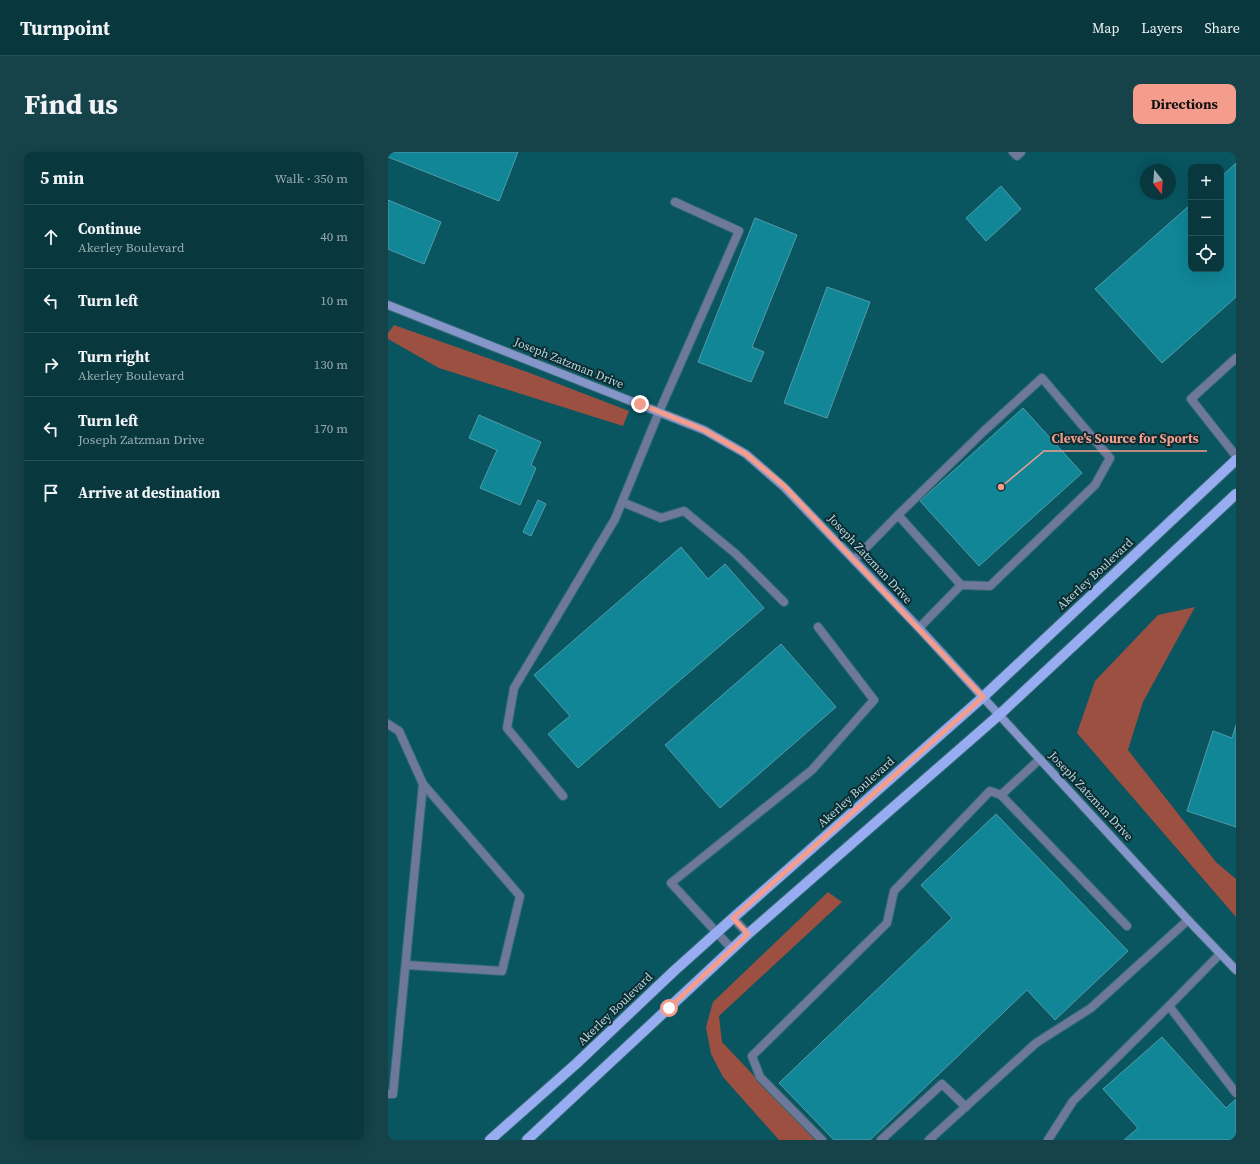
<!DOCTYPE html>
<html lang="en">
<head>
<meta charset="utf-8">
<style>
  :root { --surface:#08373e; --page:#164249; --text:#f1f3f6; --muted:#98acb0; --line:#295158; --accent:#f49d8d }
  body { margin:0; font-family:"Source Serif 4",serif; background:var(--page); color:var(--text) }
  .controls { position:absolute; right:12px; top:12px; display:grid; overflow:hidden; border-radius:8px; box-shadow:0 4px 16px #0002 }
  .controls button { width:36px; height:36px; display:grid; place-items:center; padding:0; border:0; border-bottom:1px solid var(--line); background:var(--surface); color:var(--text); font:20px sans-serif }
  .compass { position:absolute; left:752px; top:12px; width:36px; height:36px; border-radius:50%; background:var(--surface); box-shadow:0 4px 16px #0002; rotate:163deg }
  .stop { position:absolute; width:12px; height:12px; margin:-9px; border:3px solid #f49d8d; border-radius:50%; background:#fff }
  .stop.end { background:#f49d8d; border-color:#fff; box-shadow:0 1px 4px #0008 }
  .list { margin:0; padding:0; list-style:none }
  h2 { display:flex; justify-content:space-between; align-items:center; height:52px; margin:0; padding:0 16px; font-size:17px }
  h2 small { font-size:13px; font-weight:400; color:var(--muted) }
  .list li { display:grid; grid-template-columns:26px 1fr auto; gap:12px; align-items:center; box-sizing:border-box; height:64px; padding:0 16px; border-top:1px solid var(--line) }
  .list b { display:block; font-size:15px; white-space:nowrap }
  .list p { margin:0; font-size:13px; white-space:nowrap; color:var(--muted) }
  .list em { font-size:13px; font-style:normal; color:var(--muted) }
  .icon { flex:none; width:22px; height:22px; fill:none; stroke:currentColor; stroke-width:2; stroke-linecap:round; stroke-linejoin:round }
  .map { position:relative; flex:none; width:848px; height:988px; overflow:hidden; border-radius:8px }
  header { display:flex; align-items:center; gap:24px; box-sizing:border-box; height:56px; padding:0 20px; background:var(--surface); border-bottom:1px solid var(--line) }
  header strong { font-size:19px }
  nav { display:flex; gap:22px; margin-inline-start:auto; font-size:14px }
  .intro { display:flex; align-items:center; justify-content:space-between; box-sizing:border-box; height:96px; padding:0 24px }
  h1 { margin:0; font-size:28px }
  .button { padding:10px 18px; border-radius:8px; background:var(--accent); color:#111; font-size:14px; font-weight:700 }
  main { display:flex; gap:24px; padding:0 24px }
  aside { flex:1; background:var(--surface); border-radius:8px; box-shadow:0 4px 16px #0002 }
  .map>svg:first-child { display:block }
  .built { fill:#095661; fill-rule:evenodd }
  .green { fill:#9b5042 }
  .building { fill:#108697; stroke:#539caa }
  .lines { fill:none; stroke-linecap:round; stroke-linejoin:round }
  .lane-casing { stroke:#316972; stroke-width:10 }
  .secondary-casing { stroke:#316972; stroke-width:10 }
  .primary-casing { stroke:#316972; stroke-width:12 }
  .lane { stroke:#6d789a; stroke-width:8 }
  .secondary { stroke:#8696cb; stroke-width:8 }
  .primary { stroke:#98acf1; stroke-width:10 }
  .route { stroke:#f49d8d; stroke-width:5 }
  .labels { text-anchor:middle; stroke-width:4; stroke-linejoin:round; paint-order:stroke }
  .street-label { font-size:12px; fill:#b7dae1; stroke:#0d2c32 }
  .leader { fill:none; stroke:#f49d8d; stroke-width:1.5 }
  .callout-dot { fill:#f49d8d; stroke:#0d2c32; stroke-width:1.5 }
  .callout-label { font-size:13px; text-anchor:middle; font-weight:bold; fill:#f49d8d; stroke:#0d2c32; stroke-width:4; stroke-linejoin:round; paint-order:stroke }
</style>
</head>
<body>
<header>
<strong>Turnpoint</strong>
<nav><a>Map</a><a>Layers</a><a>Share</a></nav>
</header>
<div class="intro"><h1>Find us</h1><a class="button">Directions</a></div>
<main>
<aside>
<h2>5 min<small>Walk · 350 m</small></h2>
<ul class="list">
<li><svg class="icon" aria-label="ahead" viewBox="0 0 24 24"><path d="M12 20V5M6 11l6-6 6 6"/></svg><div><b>Continue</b><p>Akerley Boulevard</p></div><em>40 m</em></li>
<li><svg class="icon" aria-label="left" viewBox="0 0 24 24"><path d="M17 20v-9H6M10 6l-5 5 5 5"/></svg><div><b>Turn left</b></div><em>10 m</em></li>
<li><svg class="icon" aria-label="right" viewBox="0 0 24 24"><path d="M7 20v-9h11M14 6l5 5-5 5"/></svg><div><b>Turn right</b><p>Akerley Boulevard</p></div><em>130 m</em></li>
<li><svg class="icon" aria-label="left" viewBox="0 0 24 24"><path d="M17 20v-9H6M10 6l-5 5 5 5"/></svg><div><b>Turn left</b><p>Joseph Zatzman Drive</p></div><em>170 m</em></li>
<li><svg class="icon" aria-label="arrive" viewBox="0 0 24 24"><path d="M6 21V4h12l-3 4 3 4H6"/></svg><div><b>Arrive at destination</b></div></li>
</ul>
</aside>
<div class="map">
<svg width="848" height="988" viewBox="0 0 848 988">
  <rect width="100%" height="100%" fill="#0b4953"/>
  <!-- built -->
  <path class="built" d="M0 0H848V727L828 710 740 598 755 550 806 455 689 581 848 765V988H427L334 890 331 864 454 750 325 850 335 925 391 988H0ZM803 15H833V117H803ZM758 18H782V42H758Z"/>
  <!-- green -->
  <g class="green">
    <polygon points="6,173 142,221 241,259 235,274 51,216 0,187 0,181"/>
    <polygon points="807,455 755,550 740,598 828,710 848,727 848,765 689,581 707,529 770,463"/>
    <polygon points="440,740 454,750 331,864 334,890 427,988 391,988 335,925 323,902 318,875 325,850"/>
  </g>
  <!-- building -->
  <g class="building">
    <polygon points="0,0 130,0 111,49 0,5"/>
    <polygon points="848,11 848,145 774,211 707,137 803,52 803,117 833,117 833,25"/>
    <polygon points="613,34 633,57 598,89 578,66"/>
    <polygon points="0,48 53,70 36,112 0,97"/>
    <polygon points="367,66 409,83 364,195 376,200 363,230 310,210"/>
    <polygon points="439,135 482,150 439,266 396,251"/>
    <polygon points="635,256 694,321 591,414 532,349"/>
    <polygon points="91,263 153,290 143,313 148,316 132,353 92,336 109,298 81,286"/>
    <polygon points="150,348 158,352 143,384 135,380"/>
    <polygon points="293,395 320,427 337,412 376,456 190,616 160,582 182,564 146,523"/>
    <polygon points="393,492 448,555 332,656 277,593"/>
    <polygon points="848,573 848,675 799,659 825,579 844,586"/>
    <polygon points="608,662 740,799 667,868 639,838 482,988 446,988 391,931 564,766 533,733"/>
    <polygon points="774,885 838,956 848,947 848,988 736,988 750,976 715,937"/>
  </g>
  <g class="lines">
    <defs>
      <g id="lane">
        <polyline points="625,0 629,4 633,0"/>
        <polyline points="848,206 803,247 848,304"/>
        <polyline points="234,350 273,366 296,359 348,402 396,450"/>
        <polyline points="510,363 596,279 654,226 722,306 707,333 602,434 573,433 531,476"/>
        <polyline points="466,408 510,363 573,433"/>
        <polyline points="0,572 11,579 35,632 5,942 0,942"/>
        <polyline points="652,607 613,643 739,774"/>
        <polyline points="175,644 119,576 126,536 227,367 271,260 351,79 287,50"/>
        <polyline points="345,766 360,782"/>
        <polyline points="344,797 283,731 424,618 486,548 430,475"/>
        <polyline points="832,802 781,854 848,941"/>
        <polyline points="18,813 114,819 132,744 35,632"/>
        <polyline points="434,988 372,925 364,904 499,771 506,739 602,639 613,643"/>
        <polyline points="493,988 554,932 578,955"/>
        <polyline points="541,988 648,891 703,856 800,768"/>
        <polyline points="660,988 685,949 781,854"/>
      </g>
      <polyline id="secondary" points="0,153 316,278 358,302 396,335 531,476 800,768 848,818"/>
      <g id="primary">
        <polyline points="102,988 189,911 286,819 345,766 595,545 848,308"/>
        <polyline points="139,988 360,782 611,563 848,342"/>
      </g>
    </defs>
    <!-- lane casing -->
    <use href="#lane" class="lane-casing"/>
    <!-- secondary casing -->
    <use href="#secondary" class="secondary-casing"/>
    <!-- primary casing -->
    <use href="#primary" class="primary-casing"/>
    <!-- lane -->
    <use href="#lane" class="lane"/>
    <!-- secondary -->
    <use href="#secondary" class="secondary"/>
    <!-- primary -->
    <use href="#primary" class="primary"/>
  </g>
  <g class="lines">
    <!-- route -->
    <polyline class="route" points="252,252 316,278 358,302 396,334 595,545 345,766 360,782 281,856"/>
  </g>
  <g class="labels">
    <!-- street labels -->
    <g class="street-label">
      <text transform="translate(181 211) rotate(22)" y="4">Joseph Zatzman Drive</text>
      <text transform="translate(482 407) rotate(47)" y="4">Joseph Zatzman Drive</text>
      <text transform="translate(707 422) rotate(-43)" y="4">Akerley Boulevard</text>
      <text transform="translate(468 640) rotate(-42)" y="4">Akerley Boulevard</text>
      <text transform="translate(703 644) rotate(47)" y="4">Joseph Zatzman Drive</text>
      <text transform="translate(227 857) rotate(-44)" y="4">Akerley Boulevard</text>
    </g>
  </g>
  <!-- callouts -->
  <path class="leader" d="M613 335L656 299H819"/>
  <circle class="callout-dot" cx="613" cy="335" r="4"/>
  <g class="callout-label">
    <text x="737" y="291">Cleve's Source for Sports</text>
  </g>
</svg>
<div class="controls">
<button>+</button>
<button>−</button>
<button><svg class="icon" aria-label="locate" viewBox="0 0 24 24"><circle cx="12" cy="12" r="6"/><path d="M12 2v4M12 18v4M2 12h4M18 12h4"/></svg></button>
</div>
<svg class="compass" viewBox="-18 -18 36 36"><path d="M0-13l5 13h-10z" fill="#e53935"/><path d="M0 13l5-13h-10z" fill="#98acb0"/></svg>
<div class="stop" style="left:281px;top:856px"></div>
<div class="stop end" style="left:252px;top:252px"></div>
</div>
</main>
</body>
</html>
